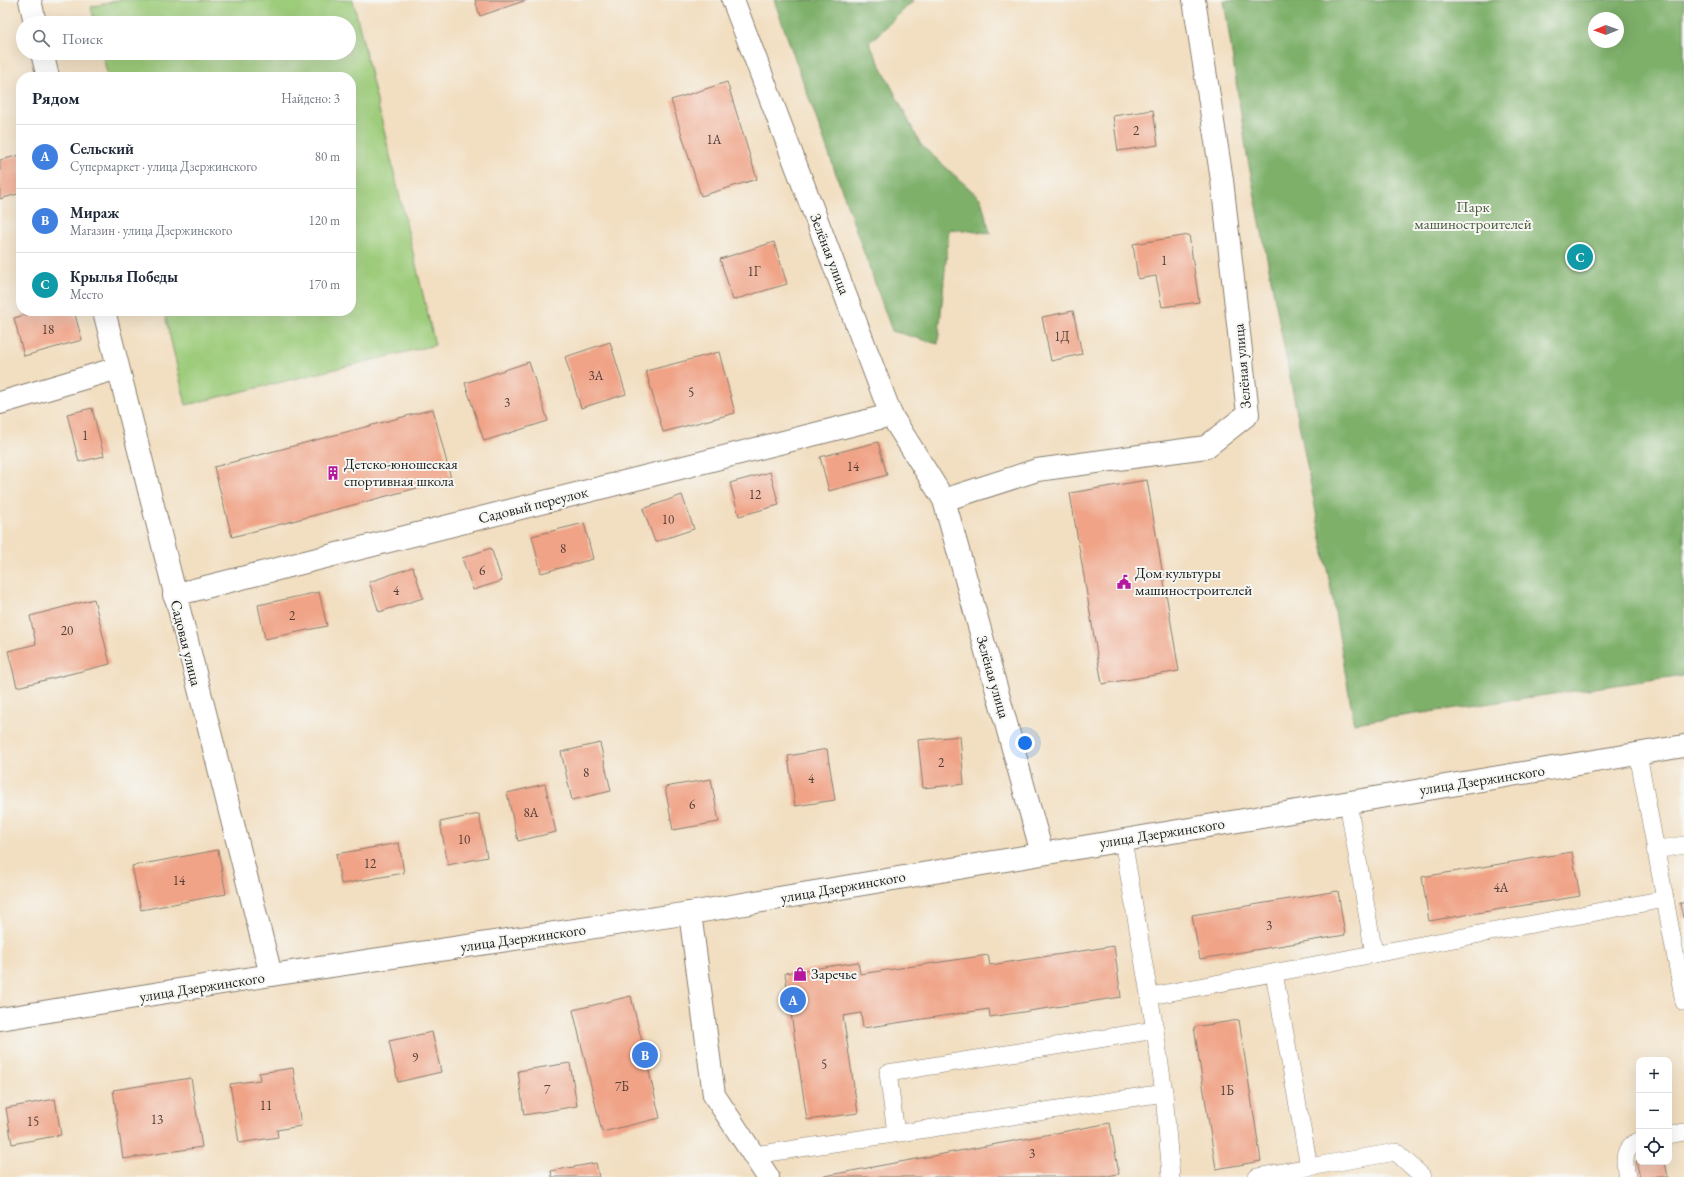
<!DOCTYPE html>
<html lang="ru">
<head>
<meta charset="utf-8">
<style>
  :root { --surface:#fff; --page:#f6f6f7; --text:#1f2937; --muted:#747a83; --line:#e0e1e3; --accent:#db2777 }
  body { margin:0; font-family:"EB Garamond",serif; background:var(--page); color:var(--text) }
  .controls { position:absolute; right:12px; bottom:12px; display:grid; overflow:hidden; border-radius:8px; box-shadow:0 4px 16px #0002 }
  .controls button { width:36px; height:36px; display:grid; place-items:center; padding:0; border:0; border-bottom:1px solid var(--line); background:var(--surface); color:var(--text); font:20px sans-serif }
  .compass { position:absolute; left:1588px; top:12px; width:36px; height:36px; border-radius:50%; background:var(--surface); box-shadow:0 4px 16px #0002; rotate:269deg }
  .you { position:absolute; left:1025px; top:743px; width:14px; height:14px; margin:-10px; border:3px solid #fff; border-radius:50%; background:#1a73e8; box-shadow:0 0 0 6px #1a73e833 }
  .badge { display:grid; place-items:center; width:26px; height:26px; border-radius:50%; background:var(--accent); color:#fff; font-size:13px; font-weight:700 }
  .pin { position:absolute; translate:-50% -50%; border:2px solid #fff; box-shadow:0 1px 4px #0006 }
  .list { margin:0; padding:0; list-style:none }
  h2 { display:flex; justify-content:space-between; align-items:center; height:52px; margin:0; padding:0 16px; font-size:17px }
  h2 small { font-size:13px; font-weight:400; color:var(--muted) }
  .list li { display:grid; grid-template-columns:26px 1fr auto; gap:12px; align-items:center; box-sizing:border-box; height:64px; padding:0 16px; border-top:1px solid var(--line) }
  .list b { display:block; font-size:15px; white-space:nowrap }
  .list p { margin:0; font-size:13px; white-space:nowrap; color:var(--muted) }
  .list em { font-size:13px; font-style:normal; color:var(--muted) }
  .icon { flex:none; width:22px; height:22px; fill:none; stroke:currentColor; stroke-width:2; stroke-linecap:round; stroke-linejoin:round }
  .map { position:relative; flex:none; width:1684px; height:1177px; overflow:hidden }
  .search { position:absolute; background:var(--surface); box-shadow:0 4px 16px #0002; left:16px; top:16px; width:340px; height:44px; display:flex; align-items:center; gap:10px; box-sizing:border-box; padding:0 14px; border-radius:22px; color:var(--muted); font-size:15px }
  .panel { position:absolute; background:var(--surface); box-shadow:0 4px 16px #0002; left:16px; top:72px; width:340px; height:244px; border-radius:16px }
  .map>svg:first-child { display:block }
  .green { fill:#9dcc7a; stroke:#5c744b }
  .forest { fill:#7eb06a; stroke:#4d6643; fill-rule:evenodd }
  .building { fill:#f0a386 }
  .lines { fill:none; stroke-linecap:round; stroke-linejoin:round }
  .service-casing { stroke:#877d6e; stroke-width:18 }
  .minor-casing { stroke:#877d6e; stroke-width:24 }
  .service { stroke:#fff; stroke-width:17 }
  .minor { stroke:#fff; stroke-width:22 }
  .labels { text-anchor:middle; stroke-width:4; stroke-linejoin:round; paint-order:stroke }
  .number-label { font-size:13px; fill:#513e36 }
  .park-label { font-size:15px; fill:#495a3d; stroke:#f6f6f2 }
  .street-label { font-size:15px; fill:#1c1c1c; stroke:#f6f6f2 }
  .poi-label { font-size:15px; fill:#1c1c1c; stroke:#f6f6f2; text-anchor:start }
</style>
</head>
<body>
<div class="map">
<svg width="1684" height="1177" viewBox="0 0 1684 1177">
  <rect width="100%" height="100%" fill="#f6f6f2"/>
  <filter id="ink" filterUnits="userSpaceOnUse"><feTurbulence type="fractalNoise" baseFrequency=".025" numOctaves="2"/><feDisplacementMap in="SourceGraphic" scale="8" xChannelSelector="R" yChannelSelector="G"/><feConvolveMatrix kernelMatrix="1 2 1 2 8 2 1 2 1" color-interpolation-filters="sRGB"/></filter>
  <filter id="wash" filterUnits="userSpaceOnUse"><feTurbulence type="fractalNoise" baseFrequency=".012" numOctaves="4" result="noise"/><feDisplacementMap in="SourceGraphic" scale="16" xChannelSelector="R" yChannelSelector="G"/><feGaussianBlur stdDeviation="0.9" result="paint"/><feColorMatrix in="noise" values="0 0 0 0 0 0 0 0 0 0 0 0 0 0 0 0 0 1.4 0 .05"/><feComposite in="paint" operator="in"/></filter>
  <g filter="url(#wash)">
    <rect width="100%" height="100%" fill="#f2dec0"/>
    <!-- green -->
    <polygon class="green" points="119,0 353,0 435,345 186,405 164,311 351,311 351,77 108,77 102,53 349,53 349,23 95,23 91,7"/>
    <!-- forest -->
    <g class="forest">
      <polygon points="774,0 914,0 869,43 921,145 981,199 990,233 949,229 938,344 892,331"/>
      <path d="M1224 0H1684V675L1354 723 1332 595 1247 155ZM1594 18H1618V42H1594Z"/>
    </g>
    <g id="blocks">
      <!-- building -->
      <g class="building">
        <polygon points="475,0 527,0 480,16"/>
        <polygon points="727,82 757,179 701,196 671,100"/>
        <polygon points="1153,110 1158,145 1118,151 1113,116"/>
        <polygon points="21,155 21,193 0,199 0,160"/>
        <polygon points="1189,235 1199,302 1162,307 1156,276 1138,279 1133,244"/>
        <polygon points="774,242 787,284 733,300 720,259"/>
        <polygon points="40,311 74,311 82,340 24,356 14,318"/>
        <polygon points="1073,311 1082,354 1051,361 1042,317"/>
        <polygon points="610,342 626,394 581,408 565,357"/>
        <polygon points="719,352 735,413 663,432 646,371"/>
        <polygon points="529,362 548,421 484,441 465,383"/>
        <polygon points="92,408 104,456 79,462 67,414"/>
        <polygon points="433,409 451,479 232,537 214,467"/>
        <polygon points="878,442 887,475 829,491 820,457"/>
        <polygon points="770,472 779,505 739,516 730,483"/>
        <polygon points="1147,480 1179,671 1102,684 1070,493"/>
        <polygon points="682,495 694,529 655,542 643,509"/>
        <polygon points="584,523 593,559 541,573 532,536"/>
        <polygon points="491,548 502,581 473,590 462,558"/>
        <polygon points="413,567 423,598 379,612 369,582"/>
        <polygon points="319,592 327,626 265,639 258,605"/>
        <polygon points="94,599 110,664 17,687 8,651 36,644 30,616"/>
        <polygon points="960,736 964,784 923,788 918,740"/>
        <polygon points="600,743 611,791 572,800 561,752"/>
        <polygon points="827,749 835,800 795,806 788,756"/>
        <polygon points="711,779 719,822 673,830 665,787"/>
        <polygon points="545,784 556,832 518,841 507,793"/>
        <polygon points="479,814 487,857 448,865 440,822"/>
        <polygon points="399,843 404,873 341,884 336,854"/>
        <polygon points="218,850 226,894 141,910 132,866"/>
        <polygon points="1572,852 1580,896 1429,921 1422,877"/>
        <polygon points="1338,891 1345,935 1200,959 1192,915"/>
        <polygon points="1680,903 1684,903 1684,918 1683,918"/>
        <polygon points="1114,946 1121,997 990,1017 989,1009 863,1028 861,1013 843,1016 858,1113 807,1120 785,973 858,962 860,974 988,955 990,965"/>
        <polygon points="631,996 660,1118 602,1132 573,1010"/>
        <polygon points="1239,1020 1261,1161 1216,1169 1194,1027"/>
        <polygon points="432,1032 441,1072 398,1082 389,1041"/>
        <polygon points="570,1063 577,1106 524,1115 518,1071"/>
        <polygon points="293,1068 301,1126 277,1130 278,1137 239,1143 230,1084 260,1080 259,1073"/>
        <polygon points="191,1078 202,1147 123,1159 113,1090"/>
        <polygon points="55,1099 61,1135 12,1144 6,1108"/>
        <polygon points="1110,1123 1119,1174 1101,1177 819,1177"/>
        <polygon points="1639,1160 1639,1162 1665,1162 1668,1177 1640,1177 1636,1161"/>
        <polygon points="596,1163 599,1177 552,1177 551,1171"/>
      </g>
    </g>
  </g>
  <g filter="url(#ink)">
    <use href="#blocks" fill-opacity="0" stroke="#877d6e" stroke-width="1"/>
    <g class="lines">
      <defs>
        <g id="service">
          <polyline points="1638,754 1665,899"/>
          <polyline points="1348,802 1374,954"/>
          <polyline points="1123,840 1155,1030 1164,1093 1171,1177"/>
          <polyline points="1655,850 1684,845"/>
          <polyline points="1274,973 1309,1167 1396,1152 1423,1177"/>
          <polyline points="1151,996 1665,899 1684,1002"/>
          <polyline points="896,1133 888,1073 1155,1030"/>
          <polyline points="1669,1135 1684,1132"/>
          <polyline points="754,1155 1164,1093"/>
          <polyline points="1257,1177 1309,1167"/>
          <path d="M1627 1177C1624 1162 1622 1147 1639 1141"/>
        </g>
        <g id="minor">
          <polyline points="30,0 35,23"/>
          <polyline points="733,0 891,415 944,500 1042,853"/>
          <polyline points="42,53 48,77"/>
          <polyline points="104,311 271,975"/>
          <polyline points="0,403 118,368"/>
          <polyline points="944,500 1037,470 1206,447 1248,414 1222,180 1194,0"/>
          <polyline points="174,595 891,415"/>
          <polyline points="690,913 714,1095 768,1177"/>
          <polyline points="0,1019 271,975 690,913 1684,746"/>
        </g>
      </defs>
      <!-- service casing -->
      <use href="#service" class="service-casing"/>
      <!-- minor casing -->
      <use href="#minor" class="minor-casing"/>
      <!-- service -->
      <use href="#service" class="service"/>
      <!-- minor -->
      <use href="#minor" class="minor"/>
    </g>
  </g>
  <!-- icons -->
  <defs>
    <symbol id="building-bare" viewBox="-9 -9 18 18"><path d="M-4-6H4V6H1V3H-1V6H-4ZM-2.5-4.3h1.7v1.8h-1.7ZM.8-4.3h1.7v1.8H.8ZM-2.5-1h1.7V.8h-1.7ZM.8-1h1.7V.8H.8Z" fill="#b5179e" stroke="#f6f6f2" stroke-width="2.5" paint-order="stroke"/></symbol>
    <symbol id="civic-bare" viewBox="-9 -9 18 18"><path d="M-.6-6.5H3V-4.5H.6V-3L4-1V1h2V6H-6V1h2V-1L-.6-3ZM-1.2 2.5V6h2.4V2.5Z" fill="#b5179e" stroke="#f6f6f2" stroke-width="2.5" paint-order="stroke"/></symbol>
    <symbol id="shop-bare" viewBox="-9 -9 18 18"><path d="M-5-2.5h2.3a2.7 3.5 0 0 1 5.4 0H5L5.5 6h-11ZM-1.5-2.5h3a1.5 2.3 0 0 0-3 0Z" fill="#b5179e" stroke="#f6f6f2" stroke-width="2.5" paint-order="stroke"/></symbol>
  </defs>
  <g fill-rule="evenodd">
    <use href="#building-bare" x="323" y="463" width="20" height="20"/>
    <use href="#civic-bare" x="1114" y="572" width="20" height="20"/>
    <use href="#shop-bare" x="790" y="964" width="20" height="20"/>
  </g>
  <g class="labels">
    <!-- number labels -->
    <g class="number-label">
      <text x="1136" y="135">2</text>
      <text x="714" y="144">1А</text>
      <text x="1164" y="265">1</text>
      <text x="754" y="276">1Г</text>
      <text x="48" y="334">18</text>
      <text x="1062" y="341">1Д</text>
      <text x="596" y="380">3А</text>
      <text x="691" y="397">5</text>
      <text x="507" y="407">3</text>
      <text x="85" y="440">1</text>
      <text x="853" y="471">14</text>
      <text x="755" y="499">12</text>
      <text x="668" y="524">10</text>
      <text x="563" y="553">8</text>
      <text x="482" y="575">6</text>
      <text x="396" y="595">4</text>
      <text x="292" y="620">2</text>
      <text x="67" y="635">20</text>
      <text x="941" y="767">2</text>
      <text x="586" y="777">8</text>
      <text x="811" y="783">4</text>
      <text x="692" y="809">6</text>
      <text x="531" y="817">8А</text>
      <text x="464" y="844">10</text>
      <text x="370" y="868">12</text>
      <text x="179" y="885">14</text>
      <text x="1501" y="892">4А</text>
      <text x="1269" y="930">3</text>
      <text x="415" y="1062">9</text>
      <text x="824" y="1069">5</text>
      <text x="622" y="1091">7Б</text>
      <text x="547" y="1094">7</text>
      <text x="1227" y="1095">1Б</text>
      <text x="266" y="1110">11</text>
      <text x="157" y="1124">13</text>
      <text x="33" y="1126">15</text>
      <text x="1032" y="1158">3</text>
    </g>
    <!-- park labels -->
    <g class="park-label">
      <text x="1473" y="212">Парк<tspan x="1473" dy="17">машиностроителей</tspan></text>
    </g>
    <!-- street labels -->
    <g class="street-label">
      <text transform="translate(830 254) rotate(69)" y="5">Зелёная улица</text>
      <text transform="translate(1242 366) rotate(-95)" y="5">Зелёная улица</text>
      <text transform="translate(533 505) rotate(-14)" y="5">Садовый переулок</text>
      <text transform="translate(186 643) rotate(76)" y="5">Садовая улица</text>
      <text transform="translate(993 677) rotate(74)" y="5">Зелёная улица</text>
      <text transform="translate(1482 780) rotate(-9)" y="5">улица Дзержинского</text>
      <text transform="translate(1162 833) rotate(-9)" y="5">улица Дзержинского</text>
      <text transform="translate(843 887) rotate(-10)" y="5">улица Дзержинского</text>
      <text transform="translate(523 938) rotate(-8)" y="5">улица Дзержинского</text>
      <text transform="translate(202 987) rotate(-9)" y="5">улица Дзержинского</text>
    </g>
    <!-- poi labels -->
    <g class="poi-label">
      <text x="344" y="469">Детско-юношеская<tspan x="344" dy="17">спортивная школа</tspan></text>
      <text x="1135" y="578">Дом культуры<tspan x="1135" dy="17">машиностроителей</tspan></text>
      <text x="811" y="979">Заречье</text>
    </g>
  </g>
</svg>
<div class="controls">
<button>+</button>
<button>−</button>
<button><svg class="icon" aria-label="locate" viewBox="0 0 24 24"><circle cx="12" cy="12" r="6"/><path d="M12 2v4M12 18v4M2 12h4M18 12h4"/></svg></button>
</div>
<svg class="compass" viewBox="-18 -18 36 36"><path d="M0-13l5 13h-10z" fill="#e53935"/><path d="M0 13l5-13h-10z" fill="#747a83"/></svg>
<div class="you"></div>
<div class="pin badge" style="left:793px;top:1000px;background:#3f7fe0">A</div>
<div class="pin badge" style="left:645px;top:1055px;background:#3f7fe0">B</div>
<div class="pin badge" style="left:1580px;top:257px;background:#0f9aa8">C</div>
<div class="search"><svg class="icon" aria-label="search" viewBox="0 0 24 24"><circle cx="10" cy="10" r="6"/><path d="M15 15l6 6"/></svg>Поиск</div>
<section class="panel">
<h2>Рядом<small>Найдено: 3</small></h2>
<ul class="list">
<li><span class="badge" style="background:#3f7fe0">A</span><div><b>Сельский</b><p>Супермаркет · улица Дзержинского</p></div><em>80 m</em></li>
<li><span class="badge" style="background:#3f7fe0">B</span><div><b>Мираж</b><p>Магазин · улица Дзержинского</p></div><em>120 m</em></li>
<li><span class="badge" style="background:#0f9aa8">C</span><div><b>Крылья Победы</b><p>Место</p></div><em>170 m</em></li>
</ul>
</section>
</div>
</body>
</html>
